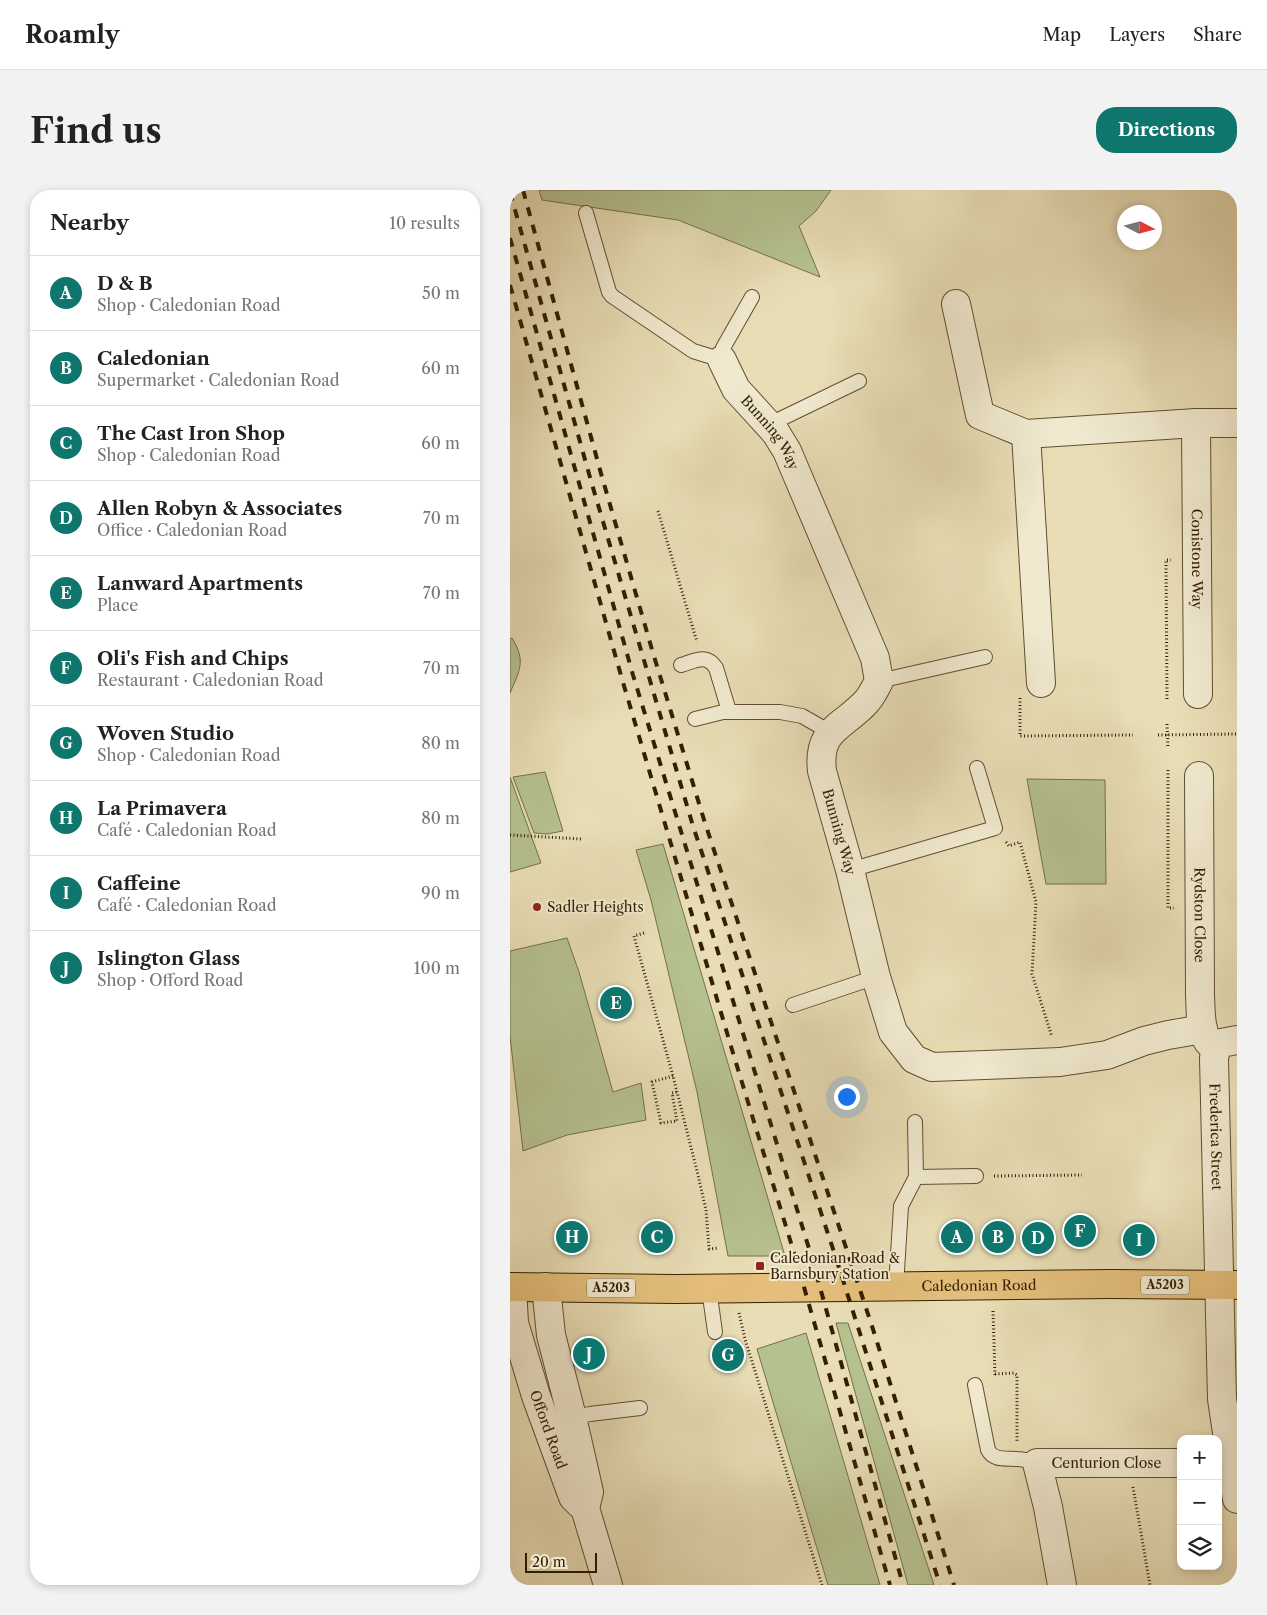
<!DOCTYPE html>
<html lang="en">
<head>
<meta charset="utf-8">
<style>
  :root { --surface:#fff; --page:#f2f2f2; --text:#222; --muted:#767676; --line:#e0e0e0; --accent:#0f766e }
  body { margin:0; font-family:"Libre Caslon Text",serif; background:var(--page); color:var(--text) }
  .controls { position:absolute; right:15px; bottom:15px; display:grid; overflow:hidden; border-radius:10px; box-shadow:0 2px 8px #0003 }
  .controls button { width:45px; height:45px; display:grid; place-items:center; padding:0; border:0; border-bottom:1px solid var(--line); background:var(--surface); color:var(--text); font:25px sans-serif }
  .compass { position:absolute; left:607px; top:15px; width:45px; height:45px; border-radius:50%; background:var(--surface); box-shadow:0 2px 8px #0003; rotate:96deg }
  .scale { position:absolute; left:15px; bottom:12px; width:72px; box-sizing:border-box; padding-left:5px; border:2px solid #351f03; border-top:0; font-size:14px; line-height:18px; white-space:nowrap; color:#351f03; -webkit-text-stroke:4px #f0e9cf; paint-order:stroke }
  .you { position:absolute; left:336px; top:906px; width:18px; height:18px; margin:-12px; border:4px solid #fff; border-radius:50%; background:#1a73e8; box-shadow:0 0 0 8px #1a73e833 }
  .badge { display:grid; place-items:center; width:32px; height:32px; border-radius:50%; background:var(--accent); color:#fff; font-size:16px; font-weight:700 }
  .pin { position:absolute; translate:-50% -50%; border:2px solid #fff; box-shadow:0 1px 5px #0006 }
  .list { margin:0; padding:0; list-style:none }
  h2 { display:flex; justify-content:space-between; align-items:center; height:65px; margin:0; padding:0 20px; font-size:21px }
  h2 small { font-size:16px; font-weight:400; color:var(--muted) }
  .list li { display:grid; grid-template-columns:32px 1fr auto; gap:15px; align-items:center; box-sizing:border-box; height:75px; padding:0 20px; border-top:1px solid var(--line) }
  .list b { display:block; font-size:19px; white-space:nowrap }
  .list p { margin:0; font-size:16px; white-space:nowrap; color:var(--muted) }
  .list em { font-size:16px; font-style:normal; color:var(--muted) }
  .icon { flex:none; width:28px; height:28px; fill:none; stroke:currentColor; stroke-width:2; stroke-linecap:round; stroke-linejoin:round }
  .map { position:relative; flex:none; width:727px; height:1395px; overflow:hidden; border-radius:20px }
  header { display:flex; align-items:center; gap:30px; box-sizing:border-box; height:70px; padding:0 25px; background:var(--surface); border-bottom:1px solid var(--line) }
  header strong { font-size:24px }
  nav { display:flex; gap:28px; margin-inline-start:auto; font-size:18px }
  .intro { display:flex; align-items:center; justify-content:space-between; box-sizing:border-box; height:120px; padding:0 30px }
  h1 { margin:0; font-size:35px }
  .button { padding:12px 22px; border-radius:20px; background:var(--accent); color:#fff; font-size:18px; font-weight:700 }
  main { display:flex; gap:30px; padding:0 30px }
  aside { flex:1; background:var(--surface); border-radius:20px; box-shadow:0 2px 8px #0003 }
  .map>svg:first-child { display:block }
  .green { fill:#b5c18e; stroke:#757048 }
  .lines { fill:none; stroke-linecap:round; stroke-linejoin:round }
  .service-casing { stroke:#624e30; stroke-width:16 }
  .minor-casing { stroke:#624e30; stroke-width:30 }
  .tertiary-casing { stroke:#624e30; stroke-width:30 }
  .primary-casing { stroke:#351f03; stroke-width:30 }
  .path { stroke:#351f03; stroke-width:3; stroke-dasharray:1 2.5; stroke-linecap:butt }
  .service { stroke:#f0e9cf; stroke-width:14 }
  .minor { stroke:#f0e9cf; stroke-width:28 }
  .tertiary { stroke:#f0e9cf; stroke-width:28 }
  .primary { stroke:#e4be7a; stroke-width:28 }
  .rail { stroke:#351f03; stroke-width:4; stroke-dasharray:9 9; stroke-linecap:butt }
  .poi-dot { fill:#8f2418; stroke:#f0e9cf; stroke-width:2 }
  .labels { text-anchor:middle; stroke-width:4; stroke-linejoin:round; paint-order:stroke }
  .shield { fill:#f0e9cf; stroke:#6d5c40; stroke-width:1 }
  .shield-label { font-size:12px; font-weight:bold; fill:#351f03 }
  .street-label { font-size:14px; fill:#351f03; stroke:#f0e9cf }
  .poi-label { font-size:14px; fill:#351f03; stroke:#f0e9cf; text-anchor:start }
</style>
</head>
<body>
<header>
<strong>Roamly</strong>
<nav><a>Map</a><a>Layers</a><a>Share</a></nav>
</header>
<div class="intro"><h1>Find us</h1><a class="button">Directions</a></div>
<main>
<aside>
<h2>Nearby<small>10 results</small></h2>
<ul class="list">
<li><span class="badge">A</span><div><b>D &amp; B</b><p>Shop · Caledonian Road</p></div><em>50 m</em></li>
<li><span class="badge">B</span><div><b>Caledonian</b><p>Supermarket · Caledonian Road</p></div><em>60 m</em></li>
<li><span class="badge">C</span><div><b>The Cast Iron Shop</b><p>Shop · Caledonian Road</p></div><em>60 m</em></li>
<li><span class="badge">D</span><div><b>Allen Robyn &amp; Associates</b><p>Office · Caledonian Road</p></div><em>70 m</em></li>
<li><span class="badge">E</span><div><b>Lanward Apartments</b><p>Place</p></div><em>70 m</em></li>
<li><span class="badge">F</span><div><b>Oli's Fish and Chips</b><p>Restaurant · Caledonian Road</p></div><em>70 m</em></li>
<li><span class="badge">G</span><div><b>Woven Studio</b><p>Shop · Caledonian Road</p></div><em>80 m</em></li>
<li><span class="badge">H</span><div><b>La Primavera</b><p>Café · Caledonian Road</p></div><em>80 m</em></li>
<li><span class="badge">I</span><div><b>Caffeine</b><p>Café · Caledonian Road</p></div><em>90 m</em></li>
<li><span class="badge">J</span><div><b>Islington Glass</b><p>Shop · Offord Road</p></div><em>100 m</em></li>
</ul>
</aside>
<div class="map">
<svg width="727" height="1395" viewBox="0 0 727 1395">
  <rect width="100%" height="100%" fill="#e8ddb5"/>
  <filter id="stains"><feTurbulence type="fractalNoise" baseFrequency=".004" numOctaves="4"/><feColorMatrix values="0 0 0 0 .2 0 0 0 0 .09 0 0 0 0 .02 0 0 0 .5 -.17"/></filter>
  <radialGradient id="worn" r=".72"><stop offset=".6" stop-color="#630" stop-opacity="0"/><stop offset="1" stop-color="#630" stop-opacity=".3"/></radialGradient>
  <!-- green -->
  <g class="green">
    <polygon points="29,0 321,0 306,21 289,36 310,87 168,30 32,10"/>
    <path d="M2 448C16 471 10 480 0 503V449Z"/>
    <polygon points="35,582 53,641 37,644 24,643 3,587"/>
    <polygon points="0,587 31,673 0,682"/>
    <polygon points="517,589 595,590 596,694 536,694"/>
    <polygon points="153,654 275,1066 218,1066 187,902 141,710 126,660"/>
    <polygon points="57,748 69,782 103,902 131,893 136,930 57,945 13,961 0,846 0,761"/>
    <polygon points="326,1133 338,1133 424,1395 398,1395"/>
    <polygon points="296,1143 370,1395 318,1395 247,1159"/>
  </g>
  <g class="lines">
    <defs>
      <g id="service">
        <polyline points="76,23 99,102 102,106 183,161 212,170 213,158 242,107"/>
        <polyline points="258,235 349,191"/>
        <path d="M171 475C185 471 196 463 206 478L219 521"/>
        <polyline points="369,491 475,467"/>
        <polyline points="185,529 213,522 270,522 292,526 320,542"/>
        <polyline points="340,680 485,638 467,578"/>
        <polyline points="283,815 366,787"/>
        <polyline points="406,987 466,986"/>
        <polyline points="386,1097 391,1016 406,987 405,932"/>
        <polyline points="199,1099 205,1142"/>
        <path d="M465 1195 478 1260C484 1271 495 1268 507 1269 513 1269 520 1271 527 1273"/>
        <polyline points="59,1228 80,1224 130,1218"/>
      </g>
      <g id="minor">
        <polyline points="446,114 470,225 516,244"/>
        <path id="s1" d="M212 170 226 199 266 243 277 261 365 468 369 491C366 497 362 505 357 511 334 537 307 538 312 581L340 680 366 787 383 842 404 869 422 877 550 872 597 865 634 851 658 845 693 839"/>
        <path id="s2" d="M686 233 688 504"/>
        <polyline points="531,493 516,244 686,233 727,233"/>
        <path id="s3" d="M689 586 690 805C691 820 689 844 701 855"/>
        <path id="s4" d="M727 850 711 853 706 859 704 868 712 1209 727 1309"/>
        <path id="s5" d="M552 1395 538 1317 527 1273H671"/>
      </g>
      <g id="tertiary">
        <path id="s6" d="M2 1097 4 1133 26 1206 63 1307 70 1314"/>
        <polyline points="36,1097 41,1145 62,1227 79,1302 75,1318 98,1395"/>
      </g>
      <g id="primary">
        <path id="s7" d="M0 1097 165 1099 601 1094 727 1095"/>
      </g>
    </defs>
    <!-- service casing -->
    <use href="#service" class="service-casing"/>
    <!-- minor casing -->
    <use href="#minor" class="minor-casing"/>
    <!-- tertiary casing -->
    <use href="#tertiary" class="tertiary-casing"/>
    <!-- primary casing -->
    <use href="#primary" class="primary-casing"/>
    <!-- path -->
    <g class="path">
      <polyline points="148,321 187,452"/>
      <polyline points="510,508 510,546 623,545"/>
      <polyline points="657,509 656,370 661,370"/>
      <polyline points="657,534 658,557"/>
      <polyline points="648,545 727,544"/>
      <polyline points="658,580 658,718 664,718"/>
      <polyline points="0,645 72,649"/>
      <polyline points="496,652 499,656 510,652 526,712 522,784 542,847"/>
      <polyline points="134,743 124,746 163,886 188,985 196,1020 199,1059 208,1058"/>
      <polyline points="163,886 142,892 151,933 167,931 162,903 167,902"/>
      <polyline points="484,986 572,985"/>
      <polyline points="483,1121 485,1185"/>
      <polyline points="229,1123 235,1149 312,1395"/>
      <polyline points="485,1184 504,1183 507,1185 507,1251"/>
      <polyline points="623,1297 640,1395"/>
    </g>
    <!-- service -->
    <use href="#service" class="service"/>
    <!-- minor -->
    <use href="#minor" class="minor"/>
    <!-- tertiary -->
    <use href="#tertiary" class="tertiary"/>
    <!-- primary -->
    <use href="#primary" class="primary"/>
    <!-- rail -->
    <g class="rail">
      <polyline points="13,0 92,287 143,463 195,633 361,1133 444,1395"/>
      <polyline points="0,2 81,291 183,636 325,1065 430,1395"/>
      <polyline points="0,48 123,485 301,1065 393,1395"/>
      <polyline points="0,95 112,489 223,863 285,1066 380,1395"/>
    </g>
  </g>
  <!-- markers -->
  <g class="poi-dot">
    <circle cx="27" cy="717" r="5"/>
    <rect x="245" y="1071" width="10" height="10" rx="2.5"/>
  </g>
  <g class="labels">
    <!-- shield labels -->
    <g class="shield">
      <rect x="631" y="1085.5" width="48" height="19" rx="4"/>
      <rect x="77" y="1088.5" width="48" height="19" rx="4"/>
    </g>
    <g class="shield-label">
      <text x="655" y="1099">A5203</text>
      <text x="101" y="1102">A5203</text>
    </g>
    <!-- street labels -->
    <g class="street-label">
      <text dy="5" stroke="none"><textPath href="#s1" startOffset="88">Bunning Way</textPath></text>
      <text dy="5" stroke="none"><textPath href="#s2" startOffset="136">Conistone Way</textPath></text>
      <text dy="5" stroke="none"><textPath href="#s1" startOffset="536">Bunning Way</textPath></text>
      <text dy="5" stroke="none"><textPath href="#s3" startOffset="139">Rydston Close</textPath></text>
      <text dy="5" stroke="none"><textPath href="#s4" startOffset="112">Frederica Street</textPath></text>
      <text dy="5" stroke="none"><textPath href="#s7" startOffset="469">Caledonian Road</textPath></text>
      <text dy="5" stroke="none"><textPath href="#s6" startOffset="148">Offord Road</textPath></text>
      <text dy="5" stroke="none"><textPath href="#s5" startOffset="194">Centurion Close</textPath></text>
    </g>
    <!-- poi labels -->
    <g class="poi-label">
      <text x="37" y="722">Sadler Heights</text>
      <text x="260" y="1073">Caledonian Road &amp;<tspan x="260" dy="16">Barnsbury Station</tspan></text>
    </g>
  </g>
  <rect width="100%" height="100%" filter="url(#stains)"/>
  <rect width="100%" height="100%" fill="url(#worn)"/>
</svg>
<div class="controls">
<button>+</button>
<button>−</button>
<button><svg class="icon" aria-label="layers" viewBox="0 0 24 24"><path d="M12 4l9 5-9 5-9-5zM3 14l9 5 9-5"/></svg></button>
</div>
<svg class="compass" viewBox="-18 -18 36 36"><path d="M0-13l5 13h-10z" fill="#e53935"/><path d="M0 13l5-13h-10z" fill="#767676"/></svg>
<div class="scale">20 m</div>
<div class="you"></div>
<div class="pin badge" style="left:447px;top:1047px">A</div>
<div class="pin badge" style="left:488px;top:1047px">B</div>
<div class="pin badge" style="left:147px;top:1047px">C</div>
<div class="pin badge" style="left:528px;top:1048px">D</div>
<div class="pin badge" style="left:106px;top:813px">E</div>
<div class="pin badge" style="left:570px;top:1041px">F</div>
<div class="pin badge" style="left:218px;top:1165px">G</div>
<div class="pin badge" style="left:62px;top:1047px">H</div>
<div class="pin badge" style="left:629px;top:1050px">I</div>
<div class="pin badge" style="left:79px;top:1164px">J</div>
</div>
</main>
</body>
</html>
